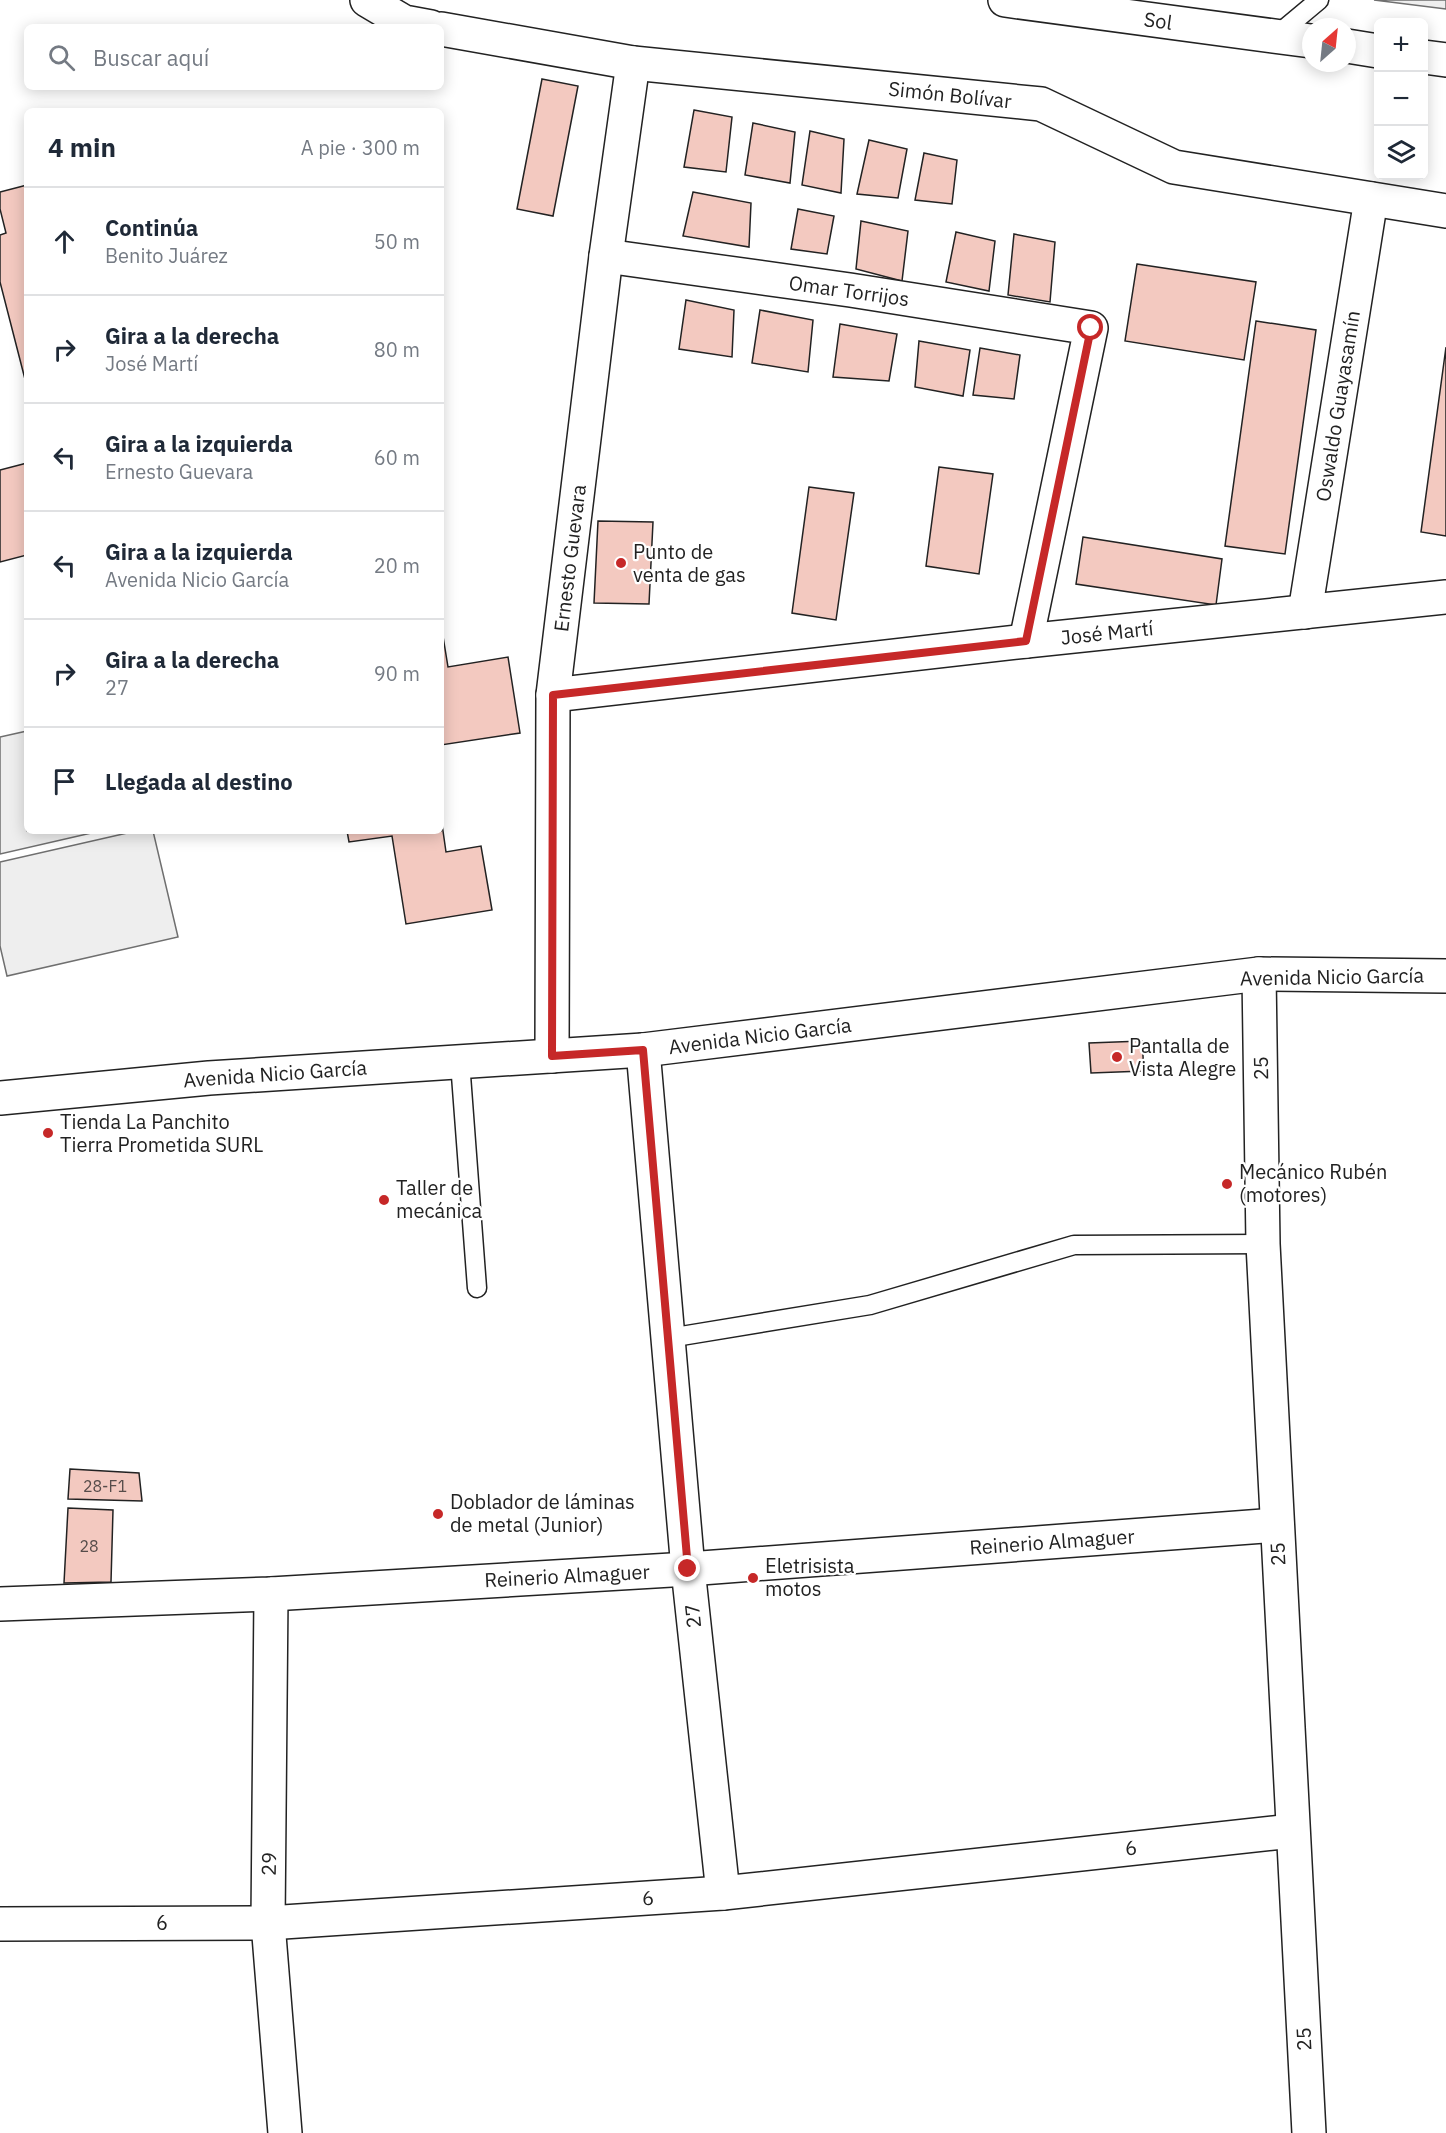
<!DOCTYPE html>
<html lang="es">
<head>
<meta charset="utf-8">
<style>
  :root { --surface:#fff; --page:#f6f6f7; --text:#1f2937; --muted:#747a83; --line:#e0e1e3 }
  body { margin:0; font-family:"IBM Plex Sans",sans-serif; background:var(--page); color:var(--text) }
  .controls { position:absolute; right:18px; top:18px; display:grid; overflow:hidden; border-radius:9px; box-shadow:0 3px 15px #0003 }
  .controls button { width:54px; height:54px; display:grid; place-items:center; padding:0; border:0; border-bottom:2px solid var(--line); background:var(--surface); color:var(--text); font:30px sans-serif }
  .compass { position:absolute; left:1302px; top:18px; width:54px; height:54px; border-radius:50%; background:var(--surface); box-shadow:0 3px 15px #0003; rotate:27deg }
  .stop { position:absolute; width:18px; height:18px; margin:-14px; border:4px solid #c62828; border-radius:50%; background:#fff }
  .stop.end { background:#c62828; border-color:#fff; box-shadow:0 2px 6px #0008 }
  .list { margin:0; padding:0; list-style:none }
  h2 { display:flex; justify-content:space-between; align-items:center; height:78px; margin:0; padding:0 24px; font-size:26px }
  h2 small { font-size:20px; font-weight:400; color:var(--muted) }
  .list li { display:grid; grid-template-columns:39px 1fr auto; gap:18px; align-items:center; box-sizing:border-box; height:108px; padding:0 24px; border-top:2px solid var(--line) }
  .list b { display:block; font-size:22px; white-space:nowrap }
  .list p { margin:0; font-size:20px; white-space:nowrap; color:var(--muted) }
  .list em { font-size:20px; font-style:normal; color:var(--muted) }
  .icon { flex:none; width:33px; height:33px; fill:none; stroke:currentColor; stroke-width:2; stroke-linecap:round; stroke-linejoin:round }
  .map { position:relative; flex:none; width:1446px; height:2133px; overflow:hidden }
  .search { position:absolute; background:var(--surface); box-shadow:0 3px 15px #0003; left:24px; top:24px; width:420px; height:66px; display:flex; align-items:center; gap:15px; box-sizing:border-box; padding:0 21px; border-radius:9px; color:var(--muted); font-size:22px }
  .panel { position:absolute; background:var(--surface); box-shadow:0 3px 15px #0003; left:24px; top:108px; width:420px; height:726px; border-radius:9px }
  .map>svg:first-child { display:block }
  .green { fill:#eee; stroke:#6f6f6f; stroke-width:1.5 }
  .building { fill:#f3c9c0; stroke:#222; stroke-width:1.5 }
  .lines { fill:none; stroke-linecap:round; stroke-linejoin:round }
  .lane-casing { stroke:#222; stroke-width:21 }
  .street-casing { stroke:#222; stroke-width:36 }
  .secondary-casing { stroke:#222; stroke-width:36 }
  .lane { stroke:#fff; stroke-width:18 }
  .street { stroke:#fff; stroke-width:33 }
  .secondary { stroke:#fff; stroke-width:33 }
  .route { stroke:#c62828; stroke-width:8 }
  .poi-dot { fill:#c62828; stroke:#fff; stroke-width:2 }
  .labels { text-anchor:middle; stroke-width:4.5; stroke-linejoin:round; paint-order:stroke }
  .number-label { font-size:16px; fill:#564c4a }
  .street-label { font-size:20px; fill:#222; stroke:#fff }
  .poi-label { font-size:20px; fill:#222; stroke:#fff; text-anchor:start }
</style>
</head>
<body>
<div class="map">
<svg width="1446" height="2133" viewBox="0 0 1446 2133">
  <rect width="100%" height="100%" fill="#fff"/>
  <!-- green -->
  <g class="green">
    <polygon points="1374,0 1446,0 1446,9"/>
    <polygon points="27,731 27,831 100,831 0,854 0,737"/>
    <polygon points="136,831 153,831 178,937 7,976 0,946 0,862"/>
  </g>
  <!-- building -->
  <g class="building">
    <polygon points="542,79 578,86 553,216 517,209"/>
    <polygon points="694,110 732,117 726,172 684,167"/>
    <polygon points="753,123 795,132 790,183 745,175"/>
    <polygon points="810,131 844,139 841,193 802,185"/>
    <polygon points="869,140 907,149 898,198 857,194"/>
    <polygon points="924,153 957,160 952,204 915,200"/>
    <polygon points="27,185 27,387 0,282 0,235 6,233 0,209 0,192"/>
    <polygon points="693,192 751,203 749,247 683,236"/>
    <polygon points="798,209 834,216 827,254 791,249"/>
    <polygon points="861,221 908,231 902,281 856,269"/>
    <polygon points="956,232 995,241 989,291 946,282"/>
    <polygon points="1014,234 1055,242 1050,302 1008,295"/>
    <polygon points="1137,264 1256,282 1244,360 1125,341"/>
    <polygon points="686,300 734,310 732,357 679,349"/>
    <polygon points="760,310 813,320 808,372 752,363"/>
    <polygon points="1256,321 1316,330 1285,554 1225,546"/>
    <polygon points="840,324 897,334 889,381 833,377"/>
    <polygon points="919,341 970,350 963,396 915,387"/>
    <polygon points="1446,347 1446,536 1421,532"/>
    <polygon points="980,348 1020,355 1014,399 973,395"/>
    <polygon points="27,463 27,555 0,562 0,470"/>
    <polygon points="939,467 993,474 979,574 926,566"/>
    <polygon points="809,487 854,493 836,620 792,613"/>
    <polygon points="598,521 653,522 649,604 594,603"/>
    <polygon points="1083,537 1222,559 1216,605 1076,584"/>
    <polygon points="441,624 448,667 508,657 520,733 441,745"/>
    <polygon points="441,817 446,852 481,846 492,910 406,924 392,836 349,842 347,831 441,831"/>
    <polygon points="1142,1041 1144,1071 1091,1073 1089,1043"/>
    <polygon points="70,1469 139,1473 142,1501 68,1499"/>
    <polygon points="68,1508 113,1510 111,1582 64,1583"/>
  </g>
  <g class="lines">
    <defs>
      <g id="lane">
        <polyline points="1276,36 1319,0"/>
        <polyline points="460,1062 477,1288"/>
        <polyline points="669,1338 870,1305 1074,1245 1263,1244"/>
      </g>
      <g id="street">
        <polyline points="367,0 404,22 431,27"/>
        <polyline points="441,29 633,63 1041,104 1174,167 1446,211"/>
        <polyline points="606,256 850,290 1091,328 1026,641"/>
        <polyline points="1305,612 1371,199"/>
        <polyline points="553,695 1026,641 1446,597"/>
        <polyline points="1259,974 1263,1244 1309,2133"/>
        <polyline points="643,1050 688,1569 723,1893"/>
        <polyline points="552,1056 553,695 606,256 633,63"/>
        <polyline points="271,1594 268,1923 285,2133"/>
        <polyline points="0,1604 271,1594 688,1569 1277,1525"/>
        <polyline points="0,1924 268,1923 723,1893 1292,1831"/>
      </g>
      <g id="secondary">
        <polyline points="1005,0 1311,41"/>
        <polyline points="1347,46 1378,51"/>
        <polyline points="1424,57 1446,60"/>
        <polyline points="0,1098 209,1078 643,1050 1259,974 1446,976"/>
      </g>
    </defs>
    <!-- lane casing -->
    <use href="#lane" class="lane-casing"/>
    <!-- street casing -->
    <use href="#street" class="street-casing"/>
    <!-- secondary casing -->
    <use href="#secondary" class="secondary-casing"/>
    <!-- lane -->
    <use href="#lane" class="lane"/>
    <!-- street -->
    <use href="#street" class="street"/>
    <!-- secondary -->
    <use href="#secondary" class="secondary"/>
  </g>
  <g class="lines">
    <!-- route -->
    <polyline class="route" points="688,1569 643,1050 552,1056 553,695 1026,641 1091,328"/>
  </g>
  <!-- markers -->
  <g class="poi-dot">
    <circle cx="621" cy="563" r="6"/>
    <circle cx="1117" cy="1057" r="6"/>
    <circle cx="48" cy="1133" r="6"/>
    <circle cx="1227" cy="1184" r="6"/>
    <circle cx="384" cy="1200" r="6"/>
    <circle cx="438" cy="1514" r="6"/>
    <circle cx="753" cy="1578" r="6"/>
  </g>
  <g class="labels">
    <!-- number labels -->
    <g class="number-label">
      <text x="105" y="1492">28-F1</text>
      <text x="89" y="1552">28</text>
    </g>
    <!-- street labels -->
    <g class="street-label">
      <text transform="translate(1158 21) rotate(8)" y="7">Sol</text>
      <text transform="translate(950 95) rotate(6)" y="7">Simón Bolívar</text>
      <text transform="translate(849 291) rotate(8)" y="7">Omar Torrijos</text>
      <text transform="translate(1338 406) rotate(-81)" y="7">Oswaldo Guayasamín</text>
      <text transform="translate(570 558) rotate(-83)" y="7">Ernesto Guevara</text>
      <text transform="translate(1107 633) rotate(-6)" y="7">José Martí</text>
      <text transform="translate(1332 977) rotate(-1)" y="7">Avenida Nicio García</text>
      <text transform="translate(760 1036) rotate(-7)" y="7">Avenida Nicio García</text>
      <text transform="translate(1261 1068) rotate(-91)" y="7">25</text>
      <text transform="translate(275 1074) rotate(-4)" y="7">Avenida Nicio García</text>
      <text transform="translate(1052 1542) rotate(-4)" y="7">Reinerio Almaguer</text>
      <text transform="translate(1278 1554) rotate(-93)" y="7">25</text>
      <text transform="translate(567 1576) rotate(-3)" y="7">Reinerio Almaguer</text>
      <text transform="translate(693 1616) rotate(-96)" y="7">27</text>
      <text transform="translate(1131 1848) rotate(-6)" y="7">6</text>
      <text transform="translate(269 1864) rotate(-89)" y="7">29</text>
      <text transform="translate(648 1898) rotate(-4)" y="7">6</text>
      <text x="162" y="1930">6</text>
      <text transform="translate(1304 2039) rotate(-93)" y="7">25</text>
    </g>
    <!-- poi labels -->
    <g class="poi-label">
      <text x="633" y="559">Punto de<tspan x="633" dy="23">venta de gas</tspan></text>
      <text x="1129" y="1053">Pantalla de<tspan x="1129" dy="23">Vista Alegre</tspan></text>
      <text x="60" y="1129">Tienda La Panchito<tspan x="60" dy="23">Tierra Prometida SURL</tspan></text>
      <text x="1239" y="1179">Mecánico Rubén<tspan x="1239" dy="23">(motores)</tspan></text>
      <text x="396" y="1195">Taller de<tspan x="396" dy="23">mecánica</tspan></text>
      <text x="450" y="1509">Doblador de láminas<tspan x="450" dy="23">de metal (Junior)</tspan></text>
      <text x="765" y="1573">Eletrisista<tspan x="765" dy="23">motos</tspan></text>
    </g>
  </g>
</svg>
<div class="controls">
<button>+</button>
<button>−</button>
<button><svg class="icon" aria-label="layers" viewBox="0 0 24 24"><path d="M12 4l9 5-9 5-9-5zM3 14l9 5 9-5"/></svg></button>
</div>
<svg class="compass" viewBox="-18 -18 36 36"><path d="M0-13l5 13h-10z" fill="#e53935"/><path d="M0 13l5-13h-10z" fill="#747a83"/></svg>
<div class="stop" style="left:1091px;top:328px"></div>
<div class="stop end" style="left:688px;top:1569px"></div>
<div class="search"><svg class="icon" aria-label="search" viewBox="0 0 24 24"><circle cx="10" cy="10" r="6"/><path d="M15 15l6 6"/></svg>Buscar aquí</div>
<section class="panel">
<h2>4 min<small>A pie · 300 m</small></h2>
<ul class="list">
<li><svg class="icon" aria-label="ahead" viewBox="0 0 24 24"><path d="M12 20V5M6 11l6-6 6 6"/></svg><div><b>Continúa</b><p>Benito Juárez</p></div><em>50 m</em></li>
<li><svg class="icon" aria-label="right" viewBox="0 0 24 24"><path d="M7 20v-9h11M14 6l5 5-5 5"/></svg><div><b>Gira a la derecha</b><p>José Martí</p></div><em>80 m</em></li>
<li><svg class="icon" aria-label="left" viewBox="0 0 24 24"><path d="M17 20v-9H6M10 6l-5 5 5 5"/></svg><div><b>Gira a la izquierda</b><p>Ernesto Guevara</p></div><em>60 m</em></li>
<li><svg class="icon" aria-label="left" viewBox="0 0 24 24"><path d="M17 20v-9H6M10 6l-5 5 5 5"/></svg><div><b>Gira a la izquierda</b><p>Avenida Nicio García</p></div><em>20 m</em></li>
<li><svg class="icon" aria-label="right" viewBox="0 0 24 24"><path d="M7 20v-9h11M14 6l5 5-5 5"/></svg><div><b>Gira a la derecha</b><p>27</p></div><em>90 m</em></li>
<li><svg class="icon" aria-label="arrive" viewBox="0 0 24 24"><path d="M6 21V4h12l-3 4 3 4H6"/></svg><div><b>Llegada al destino</b></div></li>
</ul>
</section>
</div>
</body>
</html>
